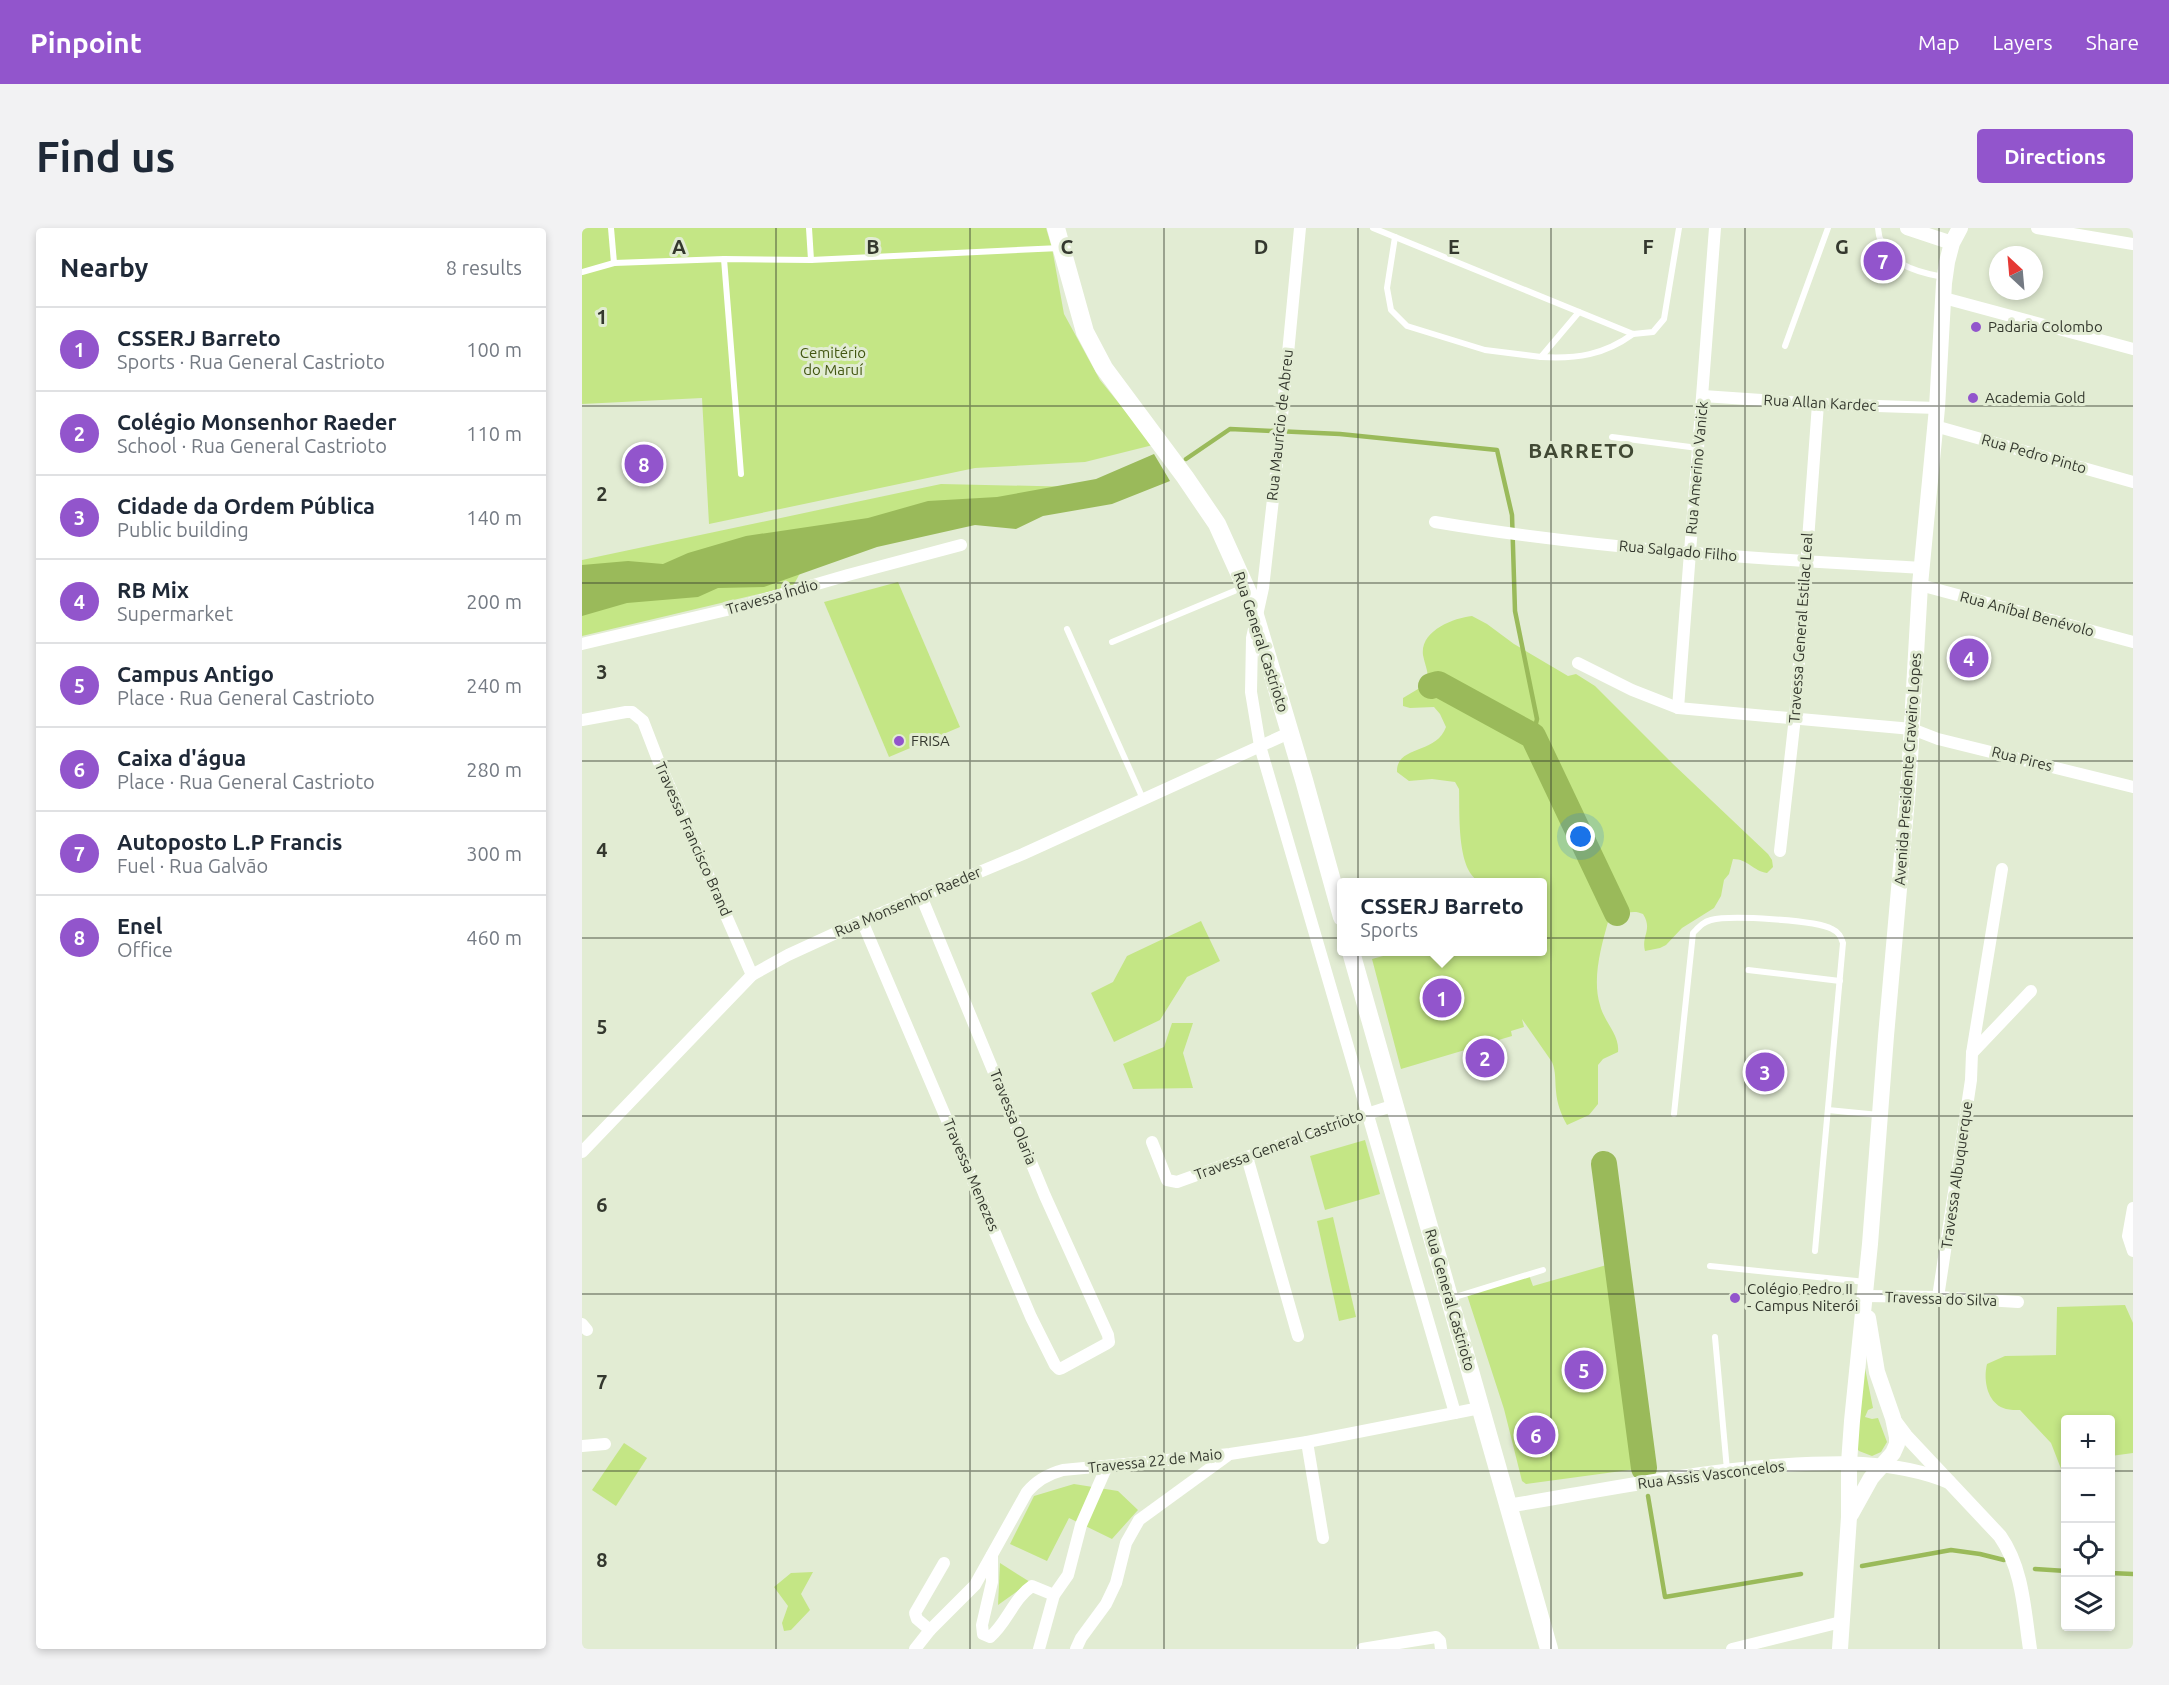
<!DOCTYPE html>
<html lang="en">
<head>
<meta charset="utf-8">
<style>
  :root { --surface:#fff; --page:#f2f2f3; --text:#1f2937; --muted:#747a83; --line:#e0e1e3; --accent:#9255cc }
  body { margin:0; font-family:Ubuntu,sans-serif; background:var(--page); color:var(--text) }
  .controls { position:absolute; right:18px; bottom:18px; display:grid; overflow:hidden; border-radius:6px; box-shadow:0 3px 9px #0003 }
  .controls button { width:54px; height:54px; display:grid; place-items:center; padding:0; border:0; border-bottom:2px solid var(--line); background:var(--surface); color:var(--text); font:30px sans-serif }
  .compass { position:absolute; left:1407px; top:18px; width:54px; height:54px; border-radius:50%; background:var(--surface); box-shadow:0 3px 9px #0003; rotate:334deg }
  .you { position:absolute; left:999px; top:609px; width:21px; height:21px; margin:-15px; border:4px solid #fff; border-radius:50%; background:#1a73e8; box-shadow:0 0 0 9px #1a73e833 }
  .badge { display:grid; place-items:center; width:39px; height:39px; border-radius:50%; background:var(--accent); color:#fff; font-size:20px; font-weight:700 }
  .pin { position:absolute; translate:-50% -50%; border:3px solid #fff; box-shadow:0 2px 6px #0006 }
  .popup { position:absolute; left:755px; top:650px; width:210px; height:78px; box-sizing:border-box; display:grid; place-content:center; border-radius:6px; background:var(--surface); filter:drop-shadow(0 2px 4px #0005); font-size:20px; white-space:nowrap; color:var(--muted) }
  .popup b { font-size:22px; color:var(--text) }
  .popup::after { content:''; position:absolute; left:50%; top:100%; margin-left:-12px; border:12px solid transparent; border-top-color:var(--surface) }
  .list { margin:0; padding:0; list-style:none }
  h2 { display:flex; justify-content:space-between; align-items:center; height:78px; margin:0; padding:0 24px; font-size:26px }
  h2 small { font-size:20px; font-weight:400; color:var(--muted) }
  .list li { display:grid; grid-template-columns:39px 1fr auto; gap:18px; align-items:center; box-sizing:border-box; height:84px; padding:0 24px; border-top:2px solid var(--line) }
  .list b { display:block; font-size:22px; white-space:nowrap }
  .list p { margin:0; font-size:20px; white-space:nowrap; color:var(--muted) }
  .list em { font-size:20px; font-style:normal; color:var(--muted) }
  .icon { flex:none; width:33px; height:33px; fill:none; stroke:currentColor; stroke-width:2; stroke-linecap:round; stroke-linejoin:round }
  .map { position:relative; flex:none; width:1551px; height:1421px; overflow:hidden; border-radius:6px }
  header { display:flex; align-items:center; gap:36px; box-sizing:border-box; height:84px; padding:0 30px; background:var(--accent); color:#fff }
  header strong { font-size:28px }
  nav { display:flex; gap:33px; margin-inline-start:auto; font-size:21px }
  .intro { display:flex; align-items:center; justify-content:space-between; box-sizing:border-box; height:144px; padding:0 36px }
  h1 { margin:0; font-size:42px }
  .button { padding:15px 27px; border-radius:6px; background:var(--accent); color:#fff; font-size:21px; font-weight:700 }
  main { display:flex; gap:36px; padding:0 36px }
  aside { flex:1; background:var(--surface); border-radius:6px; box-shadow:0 3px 9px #0003 }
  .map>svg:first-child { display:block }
  .green { fill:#c4e685 }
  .water { fill:#9aba5a }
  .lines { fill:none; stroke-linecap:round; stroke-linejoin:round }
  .stream { stroke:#9aba5a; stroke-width:4.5 }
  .river { stroke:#9aba5a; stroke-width:26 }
  .service { stroke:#fff; stroke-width:6 }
  .minor { stroke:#fff; stroke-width:12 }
  .tertiary { stroke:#fff; stroke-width:14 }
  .secondary { stroke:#fff; stroke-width:16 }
  .primary { stroke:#fff; stroke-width:18 }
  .grid { fill:none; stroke:#34382e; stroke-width:1.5; stroke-opacity:0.55 }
  .poi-dot { fill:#9255cc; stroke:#e2ecd3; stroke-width:2 }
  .labels { text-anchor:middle; stroke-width:6; stroke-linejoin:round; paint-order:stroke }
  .poi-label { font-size:15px; fill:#34382e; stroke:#e2ecd3; text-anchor:start }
  .park-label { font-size:15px; fill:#425611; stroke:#e2ecd3 }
  .street-label { font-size:15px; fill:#34382e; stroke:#e2ecd3 }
  .district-label { font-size:21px; font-weight:bold; letter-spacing:1.5px; fill:#414934; stroke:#e2ecd3 }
  .grid-label { font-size:20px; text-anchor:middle; font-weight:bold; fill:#34382e; stroke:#e2ecd3; stroke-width:6; stroke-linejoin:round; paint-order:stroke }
</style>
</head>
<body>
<header>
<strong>Pinpoint</strong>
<nav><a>Map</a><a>Layers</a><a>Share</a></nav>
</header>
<div class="intro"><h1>Find us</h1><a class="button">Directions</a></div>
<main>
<aside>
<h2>Nearby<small>8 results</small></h2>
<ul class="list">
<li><span class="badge">1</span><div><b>CSSERJ Barreto</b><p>Sports · Rua General Castrioto</p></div><em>100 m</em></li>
<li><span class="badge">2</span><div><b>Colégio Monsenhor Raeder</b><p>School · Rua General Castrioto</p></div><em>110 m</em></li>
<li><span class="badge">3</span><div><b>Cidade da Ordem Pública</b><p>Public building</p></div><em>140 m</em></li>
<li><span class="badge">4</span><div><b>RB Mix</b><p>Supermarket</p></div><em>200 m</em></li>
<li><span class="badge">5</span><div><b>Campus Antigo</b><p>Place · Rua General Castrioto</p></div><em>240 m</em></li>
<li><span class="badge">6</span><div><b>Caixa d'água</b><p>Place · Rua General Castrioto</p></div><em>280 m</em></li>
<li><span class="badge">7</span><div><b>Autoposto L.P Francis</b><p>Fuel · Rua Galvão</p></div><em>300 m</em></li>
<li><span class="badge">8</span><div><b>Enel</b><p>Office</p></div><em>460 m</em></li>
</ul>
</aside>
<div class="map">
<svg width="1551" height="1421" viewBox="0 0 1551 1421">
  <rect width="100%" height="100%" fill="#e2ecd3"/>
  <!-- green -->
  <g class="green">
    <polygon points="0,0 464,0 470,20 482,86 518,152 571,217 503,234 393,240 127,296 120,170 0,176"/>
    <polygon points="359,256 499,259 0,359 0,332"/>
    <polygon points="229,325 211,358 0,408 0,385"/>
    <polygon points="316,354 378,499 307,529 242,374"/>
    <path d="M890 388 905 396 932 416 986 448 994 446 1013 458 1091 536 1186 626 1190 632 1191 639 1185 645C1171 643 1166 631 1151 631L1147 646 1142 652 1139 668 1132 680 1100 700 1084 717 1078 720 1063 723C1059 708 1071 702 1061 686 1049 680 1037 688 1026 694 1019 719 1010 751 1018 777 1022 794 1038 807 1036 824L1021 831 1016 837V876L1007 887 985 897C979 886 975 876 974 863 973 853 974 843 970 834L940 791 942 799 929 803 930 808 819 841 790 731 816 724H960V654C949 654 907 657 899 654 874 645 878 584 877 561L873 554 850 551 827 553 815 544C814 517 854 527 864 499L858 486 852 479 828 480 821 478V470L846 455C847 445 843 437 841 427 838 403 871 390 890 388Z"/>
    <polygon points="619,693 638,733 605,749 578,792 532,814 509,765 531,754 545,728"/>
    <polygon points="590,795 611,795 601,825 611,860 551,861 541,836 582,819"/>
    <polygon points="783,912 798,966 743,982 728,928"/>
    <polygon points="751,989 774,1089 757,1093 735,993"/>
    <polygon points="1035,1034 1062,1240 944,1256 940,1253 922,1181 885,1067 947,1047 951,1058"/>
    <path d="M1543 1077 1551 1095V1225L1529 1228 1528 1192H1484L1483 1251 1469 1215 1438 1182C1434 1182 1428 1182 1424 1181 1405 1176 1401 1152 1405 1136L1423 1128 1474 1127 1475 1079Z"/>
    <polygon points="1280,1125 1291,1180 1286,1182 1283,1189 1290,1191 1296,1190 1305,1214 1299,1224 1290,1228 1277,1223 1273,1218"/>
    <polygon points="42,1215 65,1230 34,1278 10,1262"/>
    <polygon points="492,1256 536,1263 556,1282 530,1311 487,1290 465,1333 428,1316 452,1268"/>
    <polygon points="418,1335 448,1354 416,1377"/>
    <polygon points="231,1344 219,1366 228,1382 209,1402 202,1403 200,1395 206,1378 192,1359 209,1345"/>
  </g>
  <!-- water -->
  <polygon class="water" points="572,226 588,253 530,276 461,288 434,301 393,297 295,319 182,359 136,360 116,369 45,375 0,388 0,337 46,333 81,336 106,325 164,308 286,290 346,273 415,269 514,251"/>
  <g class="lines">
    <!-- stream -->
    <g class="stream">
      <polyline points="604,231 648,201 758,206 915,222 930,287 933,383 955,491 951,508"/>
      <polyline points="1066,1268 1083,1369 1219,1346"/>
      <polyline points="1280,1338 1369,1322 1398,1326 1422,1332"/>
      <polyline points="1453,1341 1484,1343"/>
      <polyline points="1528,1345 1551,1346"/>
    </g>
    <!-- river -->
    <g class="river">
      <polyline points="849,458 856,456 951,508 1035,685"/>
      <polyline points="1022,936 1062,1240"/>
    </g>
    <!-- service -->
    <g class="service">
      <polyline points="29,0 32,35"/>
      <polyline points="227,0 229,32"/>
      <polyline points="791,0 1051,106 1071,104 1082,91 1097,0"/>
      <path d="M1296 0C1298 34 1333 44 1361 49"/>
      <polyline points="813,9 805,60 809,82 825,98 903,122 959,129 997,84"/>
      <polyline points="142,31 159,246"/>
      <polyline points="0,44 32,35 142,31 229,32 478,20"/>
      <polyline points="1203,118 1246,0"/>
      <path d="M959 129C995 131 1022 127 1051 106"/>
      <polyline points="1030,209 1116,220"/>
      <polyline points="485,401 561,571"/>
      <polyline points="530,414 662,359"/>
      <polyline points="1166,742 1258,753"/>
      <polyline points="1246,882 1297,887"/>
      <path d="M1092 886 1111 705C1117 699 1121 694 1129 692 1148 687 1234 692 1250 701 1257 704 1259 709 1261 715L1233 1023"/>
      <polyline points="1128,1038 1284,1054"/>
      <polyline points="870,1070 961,1042"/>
      <polyline points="1133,1109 1145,1242"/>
    </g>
    <!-- minor -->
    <g class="minor">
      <polyline points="718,0 698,209 681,360 670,410 669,464 678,518 873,1185"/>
      <polyline points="1455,0 1551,16"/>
      <polyline points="1362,70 1551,121"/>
      <polyline points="1121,168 1236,176 1355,180"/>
      <polyline points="1353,198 1551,254"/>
      <path d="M853 294C1014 321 1177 331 1340 340"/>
      <polyline points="1338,357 1551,414"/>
      <polyline points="0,416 149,381 266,347 379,317"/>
      <polyline points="996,435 1050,462 1096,480 1330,501 1356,511 1551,559"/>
      <polyline points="1096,480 1133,0"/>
      <polyline points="0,492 44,484 50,484 61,493 76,532 170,747"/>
      <polyline points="1198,623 1213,489 1236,176"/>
      <polyline points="280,693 449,1089 473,1137 477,1141 480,1140 524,1116 527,1114 526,1107 463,968 339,668"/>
      <polyline points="1390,825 1420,641"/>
      <polyline points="570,914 585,952 595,954 785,886 813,877"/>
      <polyline points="0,924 170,747 206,727 280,693 441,626 707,505"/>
      <polyline points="665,929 716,1108"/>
      <polyline points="1551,980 1546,1008 1551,1023"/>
      <polyline points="1283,1068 1356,1069 1436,1074"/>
      <polyline points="1356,1069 1389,852 1390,825 1449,763"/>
      <polyline points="0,1096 5,1102"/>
      <polyline points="725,1214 741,1310"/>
      <polyline points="0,1218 23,1216"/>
      <path d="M410 1327V1354L400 1397 401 1406 408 1409C425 1395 431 1371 450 1358L472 1367"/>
      <polyline points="348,1402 335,1391 333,1385 362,1335"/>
      <path d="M333 1421 348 1402 393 1357 445 1264C455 1252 466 1246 481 1242L648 1226 725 1214 898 1180"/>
      <polyline points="457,1421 472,1367 486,1347 499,1297 525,1238"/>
      <polyline points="494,1421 499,1410 524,1376 534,1355 544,1315 557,1292 645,1228"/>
      <polyline points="780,1421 854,1409 858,1413 859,1421"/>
      <polyline points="1150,1421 1259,1394"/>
    </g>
    <!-- tertiary -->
    <g class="tertiary">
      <polyline points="1325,0 1370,15"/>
      <path d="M1312 1192 1324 1208 1418 1308C1441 1341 1442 1382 1448 1421"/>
      <path d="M926 1278C1015 1263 1103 1245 1192 1238 1251 1234 1311 1231 1367 1254"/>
    </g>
    <!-- secondary -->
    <g class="secondary">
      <polyline points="1269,1286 1289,1250 1311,1225 1315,1216 1315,1209 1311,1190 1295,1144 1286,1090"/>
      <polyline points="1258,1421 1267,1289 1267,1235 1270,1193 1288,1016 1304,808 1327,548 1338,357 1355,180 1362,55 1365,34 1370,15 1378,0"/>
    </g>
    <!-- primary -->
    <g class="primary">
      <polyline points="474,0 503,104 522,140 603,249 635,296 667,367 722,552 760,689"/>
      <polyline points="769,724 967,1421"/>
    </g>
  </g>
  <!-- grid -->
  <path class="grid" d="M194 0V1421M388 0V1421M582 0V1421M776 0V1421M969 0V1421M1163 0V1421M1357 0V1421M0 178H1551M0 355H1551M0 533H1551M0 710H1551M0 888H1551M0 1066H1551M0 1243H1484M1528 1243H1551"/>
  <!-- markers -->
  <g class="poi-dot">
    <circle cx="1394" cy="99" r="6"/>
    <circle cx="1391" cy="170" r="6"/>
    <circle cx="317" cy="513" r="6"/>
    <circle cx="1153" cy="1070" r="6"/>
  </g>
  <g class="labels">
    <!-- poi labels -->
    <g class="poi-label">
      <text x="1406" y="104">Padaria Colombo</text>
      <text x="1403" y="175">Academia Gold</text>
      <text x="329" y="518">FRISA</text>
      <text x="1165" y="1066">Colégio Pedro II<tspan x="1165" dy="17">- Campus Niterói</tspan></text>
    </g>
    <!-- park labels -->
    <g class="park-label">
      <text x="251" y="130">Cemitério<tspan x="251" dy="17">do Maruí</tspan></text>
    </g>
    <!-- street labels -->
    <g class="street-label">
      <text transform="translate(1238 175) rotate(3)" y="5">Rua Allan Kardec</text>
      <text transform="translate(698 197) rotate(-84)" y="5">Rua Maurício de Abreu</text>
      <text transform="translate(1452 226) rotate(16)" y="5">Rua Pedro Pinto</text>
      <text transform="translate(1115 240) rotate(-85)" y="5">Rua Amerino Vanick</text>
      <text transform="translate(1096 323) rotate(5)" y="5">Rua Salgado Filho</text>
      <text transform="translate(190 369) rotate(-16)" y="5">Travessa Índio</text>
      <text transform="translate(1445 386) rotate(15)" y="5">Rua Aníbal Benévolo</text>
      <text transform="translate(1219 400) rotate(-86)" y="5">Travessa General Estilac Leal</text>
      <text transform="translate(679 414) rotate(72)" y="5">Rua General Castrioto</text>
      <text transform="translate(1440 531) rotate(14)" y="5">Rua Pires</text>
      <text transform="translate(1326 541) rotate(-86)" y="5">Avenida Presidente Craveiro Lopes</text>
      <text transform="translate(111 611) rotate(66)" y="5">Travessa Francisco Brand</text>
      <text transform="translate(326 674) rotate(-23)" y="5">Rua Monsenhor Raeder</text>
      <text transform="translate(431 889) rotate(68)" y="5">Travessa Olaria</text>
      <text transform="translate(697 917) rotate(-20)" y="5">Travessa General Castrioto</text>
      <text transform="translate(389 947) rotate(67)" y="5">Travessa Menezes</text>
      <text transform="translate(1375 947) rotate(-82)" y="5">Travessa Albuquerque</text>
      <text transform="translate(1359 1071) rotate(2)" y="5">Travessa do Silva</text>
      <text transform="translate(868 1072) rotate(74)" y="5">Rua General Castrioto</text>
      <text transform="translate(573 1233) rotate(-6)" y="5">Travessa 22 de Maio</text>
      <text transform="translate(1129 1247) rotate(-7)" y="5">Rua Assis Vasconcelos</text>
    </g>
    <!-- district labels -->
    <g class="district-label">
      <text x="1000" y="230">BARRETO</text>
    </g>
  </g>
  <g class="grid-label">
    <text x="97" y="26">A</text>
    <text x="291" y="26">B</text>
    <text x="485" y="26">C</text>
    <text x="679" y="26">D</text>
    <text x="872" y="26">E</text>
    <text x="1066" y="26">F</text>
    <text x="1260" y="26">G</text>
    <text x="20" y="96">1</text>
    <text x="20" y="273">2</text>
    <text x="20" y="451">3</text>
    <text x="20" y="629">4</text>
    <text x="20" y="806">5</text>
    <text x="20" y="984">6</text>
    <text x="20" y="1161">7</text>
    <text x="20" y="1339">8</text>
  </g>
</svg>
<div class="controls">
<button>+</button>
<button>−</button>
<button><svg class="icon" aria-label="locate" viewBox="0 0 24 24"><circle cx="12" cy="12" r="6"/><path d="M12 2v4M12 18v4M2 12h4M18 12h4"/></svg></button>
<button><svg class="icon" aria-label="layers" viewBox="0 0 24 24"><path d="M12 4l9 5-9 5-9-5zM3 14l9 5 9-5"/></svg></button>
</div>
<svg class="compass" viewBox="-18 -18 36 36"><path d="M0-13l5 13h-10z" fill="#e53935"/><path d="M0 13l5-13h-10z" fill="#747a83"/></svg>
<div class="you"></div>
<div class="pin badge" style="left:860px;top:770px">1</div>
<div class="popup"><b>CSSERJ Barreto</b>Sports</div>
<div class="pin badge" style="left:903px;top:830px">2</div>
<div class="pin badge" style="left:1183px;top:844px">3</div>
<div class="pin badge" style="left:1387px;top:430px">4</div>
<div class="pin badge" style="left:1002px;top:1142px">5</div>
<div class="pin badge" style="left:954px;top:1207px">6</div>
<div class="pin badge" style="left:1301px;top:33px">7</div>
<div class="pin badge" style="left:62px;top:236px">8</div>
</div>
</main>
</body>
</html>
